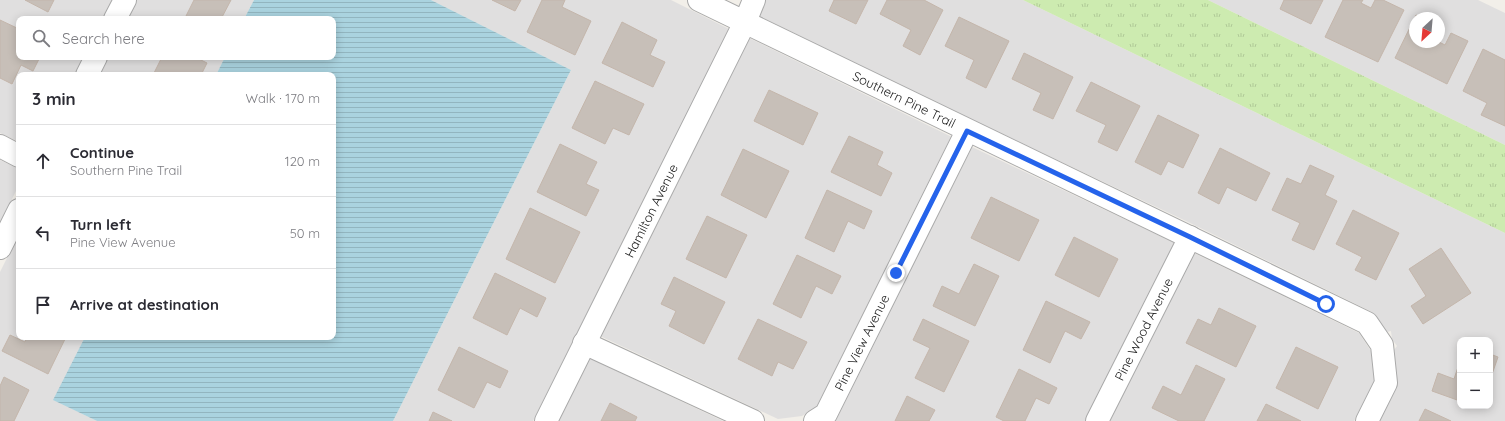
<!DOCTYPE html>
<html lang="en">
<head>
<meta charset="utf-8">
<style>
  :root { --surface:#fff; --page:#f7f7f7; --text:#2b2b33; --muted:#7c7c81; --line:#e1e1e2 }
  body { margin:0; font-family:Quicksand,sans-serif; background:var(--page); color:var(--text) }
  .controls { position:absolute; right:12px; bottom:12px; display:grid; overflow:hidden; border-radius:8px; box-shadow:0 2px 10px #0003 }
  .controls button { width:36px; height:36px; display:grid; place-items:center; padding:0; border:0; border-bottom:1px solid var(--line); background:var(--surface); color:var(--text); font:20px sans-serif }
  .compass { position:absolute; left:1409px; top:12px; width:36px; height:36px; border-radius:50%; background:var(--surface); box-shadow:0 2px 10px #0003; rotate:206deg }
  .stop { position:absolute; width:12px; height:12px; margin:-9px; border:3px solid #2563eb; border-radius:50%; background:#fff }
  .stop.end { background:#2563eb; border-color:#fff; box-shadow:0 1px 4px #0008 }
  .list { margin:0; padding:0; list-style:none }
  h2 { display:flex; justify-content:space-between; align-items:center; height:52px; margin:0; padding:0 16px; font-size:17px }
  h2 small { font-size:13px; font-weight:400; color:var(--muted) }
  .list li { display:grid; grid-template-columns:26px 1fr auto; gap:12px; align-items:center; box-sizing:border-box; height:72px; padding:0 16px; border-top:1px solid var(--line) }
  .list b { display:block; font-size:15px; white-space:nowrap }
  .list p { margin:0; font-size:13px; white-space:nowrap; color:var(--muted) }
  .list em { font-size:13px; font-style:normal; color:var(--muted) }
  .icon { flex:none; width:22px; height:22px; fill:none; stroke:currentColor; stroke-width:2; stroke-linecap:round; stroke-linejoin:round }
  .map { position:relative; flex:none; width:1505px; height:421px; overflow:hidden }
  .search { position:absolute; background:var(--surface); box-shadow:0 2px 10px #0003; left:16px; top:16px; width:320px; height:44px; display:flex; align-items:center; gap:10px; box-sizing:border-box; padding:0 14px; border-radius:8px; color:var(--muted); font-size:15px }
  .panel { position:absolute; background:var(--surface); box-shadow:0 2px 10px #0003; left:16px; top:72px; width:320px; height:268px; border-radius:8px }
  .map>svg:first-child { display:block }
  .residential { fill:#e0dfdf; fill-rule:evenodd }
  .grass { fill:url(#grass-tufts) }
  .water { fill:url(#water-rules) }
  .building { fill:#c7bfb8; stroke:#c4b6ab }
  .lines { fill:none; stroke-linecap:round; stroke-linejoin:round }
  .minor-casing { stroke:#a9a9a9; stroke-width:24 }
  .minor { stroke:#fff; stroke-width:22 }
  .route { stroke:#2563eb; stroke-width:5 }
  .labels { text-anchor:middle; stroke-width:3.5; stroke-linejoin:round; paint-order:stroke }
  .street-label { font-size:13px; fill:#222; stroke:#fff }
</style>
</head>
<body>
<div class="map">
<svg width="1505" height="421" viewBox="0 0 1505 421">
  <defs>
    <pattern id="grass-tufts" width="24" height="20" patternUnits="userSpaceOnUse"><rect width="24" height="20" fill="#cdebb0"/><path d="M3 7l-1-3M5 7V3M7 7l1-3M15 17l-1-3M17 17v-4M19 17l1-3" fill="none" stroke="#b0c997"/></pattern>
    <pattern id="water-rules" width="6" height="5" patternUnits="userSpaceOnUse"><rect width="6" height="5" fill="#aad3df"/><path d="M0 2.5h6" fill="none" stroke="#92b5bf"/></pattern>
  </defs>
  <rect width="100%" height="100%" fill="#f2efe9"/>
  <!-- residential -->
  <g class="residential">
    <polygon points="0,0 113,0 103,19 19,19 19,57 84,57 75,75 19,75 19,142 0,133"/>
    <polygon points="137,0 254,0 244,19 128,19"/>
    <polygon points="431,0 671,0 729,29 533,421 393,421 571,70"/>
    <path d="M765 0H1023L1505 233V421H1379L1396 388 1397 380 1394 350 1397 346 1392 339 1391 331 1387 332 1372 312 1186 221 973 120 759 16ZM1460 340H1490V406H1460Z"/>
    <path d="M1208 0H1478L1505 13V145ZM1415 18H1439V42H1415Z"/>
    <polygon points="749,38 952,137 818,406 802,416 778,419 600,336"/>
    <polygon points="108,57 225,57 216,75 99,75"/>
    <polygon points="972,147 1175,243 1085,421 834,421"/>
    <polygon points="0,160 19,169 19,185 0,223"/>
    <polygon points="19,234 19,337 85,337 54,400 97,421 0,421 0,272"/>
    <polygon points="1194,253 1359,333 1371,351 1375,382 1354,421 1109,421"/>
    <polygon points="589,358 723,421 558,421"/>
  </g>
  <!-- grass -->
  <polygon class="grass" points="1023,0 1208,0 1505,145 1505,233"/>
  <!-- water -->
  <polygon class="water" points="254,0 431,0 571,70 393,421 97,421 53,400 85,337 333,337 333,75 216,75 225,57 333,57 333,19 244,19"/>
  <!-- building -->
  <g class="building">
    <polygon points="25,0 54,0 48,12"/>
    <polygon points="194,0 231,0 221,19 187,19 185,18"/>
    <polygon points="492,0 521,0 515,11"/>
    <polygon points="542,0 565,0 562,7 591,21 575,55 527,32"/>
    <polygon points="834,0 868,0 856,24 829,11"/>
    <polygon points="887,0 924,0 943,10 920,55 903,46 911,30 880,14"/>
    <polygon points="1284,0 1323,0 1311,24 1280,9"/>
    <polygon points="1343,0 1363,0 1361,3 1371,8 1375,0 1383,0 1404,10 1378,62 1325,37"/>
    <polygon points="1416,15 1423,18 1415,18 1415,42 1439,42 1445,45 1451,33 1468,41 1447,84 1395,58"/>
    <polygon points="959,17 1009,41 986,88 966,78 974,60 945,46"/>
    <polygon points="0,20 19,29 19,57 40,57 33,71 21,65 12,84 0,78"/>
    <polygon points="622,22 657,40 650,55 665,62 653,87 602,63"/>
    <polygon points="1483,49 1505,60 1505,126 1481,115 1487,103 1463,91"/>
    <polygon points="1024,53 1073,77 1053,119 1033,110 1041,93 1012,79"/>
    <polygon points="162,57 195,57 207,63 201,75 153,75"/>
    <polygon points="595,81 644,104 629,135 613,128 605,144 572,128"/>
    <polygon points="1091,82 1140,106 1117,151 1098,142 1106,125 1076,111"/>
    <polygon points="769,90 818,113 803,145 754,121"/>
    <polygon points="1158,115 1199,135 1183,168 1168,161 1161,175 1135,162"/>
    <polygon points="849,136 883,152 877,165 892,173 881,196 831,172"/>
    <polygon points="560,144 597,162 586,184 599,190 586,216 537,192"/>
    <polygon points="1220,148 1270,173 1256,201 1227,187 1219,204 1198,193"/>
    <polygon points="743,149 789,171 766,218 721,195"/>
    <polygon points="1310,165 1334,176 1325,195 1337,201 1314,250 1292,240 1300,223 1272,210 1287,178 1301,184"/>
    <polygon points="827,190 872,211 864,229 848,221 834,252 805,238"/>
    <polygon points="991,197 1039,220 1019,261 971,238"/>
    <polygon points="530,208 580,232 555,283 506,259"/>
    <polygon points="1353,210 1399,233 1376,280 1355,270 1362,257 1336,244"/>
    <polygon points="707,216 747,235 726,278 686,259"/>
    <polygon points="1074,237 1118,259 1099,297 1055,275"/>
    <polygon points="1441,248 1471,293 1423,324 1411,306 1426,296 1409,269"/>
    <polygon points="797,255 841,276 832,294 816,286 801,318 773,304"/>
    <polygon points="974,264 999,276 975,326 933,306 942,286 959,294"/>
    <polygon points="495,273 546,298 537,317 520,308 507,335 473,318"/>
    <polygon points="674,277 725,302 704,344 669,326 676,311 661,304"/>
    <polygon points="1046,301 1090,322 1081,339 1065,331 1050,363 1023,350"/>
    <polygon points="1219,308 1256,326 1236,367 1186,343 1198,319 1211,325"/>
    <polygon points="758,319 807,342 793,369 778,362 772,376 738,359"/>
    <polygon points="923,319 969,341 944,392 915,378 930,348 913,340"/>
    <polygon points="10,335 25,342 27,337 66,337 48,374 2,351"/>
    <polygon points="459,347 508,371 500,388 487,382 474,408 438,390"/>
    <polygon points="1296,347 1338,367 1318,409 1276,388"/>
    <polygon points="1490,354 1498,357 1490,380"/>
    <polygon points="1460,361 1460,401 1432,391 1438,373 1454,379"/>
    <polygon points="1196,365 1225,379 1204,421 1179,421 1152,408 1163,386 1181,395"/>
    <polygon points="1019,369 1057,388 1049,404 1036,398 1025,421 1004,421 996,417"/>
    <polygon points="4,377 29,390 14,421 0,421 0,386"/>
    <polygon points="907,396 935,410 929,421 895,421"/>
    <polygon points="610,403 637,417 635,421 601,421"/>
    <polygon points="1266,404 1301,421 1257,421"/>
    <polygon points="1425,409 1451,421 1419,421"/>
    <polygon points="433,412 452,421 429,421"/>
  </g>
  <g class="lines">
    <defs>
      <g id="minor">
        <path id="s1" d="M699 0 1367 323 1382 345 1386 383 1367 421"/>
        <polyline points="115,19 125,0"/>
        <polyline points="87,75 96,57"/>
        <polyline points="0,146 19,156"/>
        <polyline points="0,248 19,210"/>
        <polyline points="584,343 753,421"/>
        <path id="s2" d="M546 421 745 22 754 0"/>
        <path id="s3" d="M815 421 826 414 967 131"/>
        <path id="s4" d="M1097 421 1190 237"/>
      </g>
    </defs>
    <!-- minor casing -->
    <use href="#minor" class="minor-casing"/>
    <!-- minor -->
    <use href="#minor" class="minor"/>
  </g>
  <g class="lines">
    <!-- route -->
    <polyline class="route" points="896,273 967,131 1190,237 1326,304"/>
  </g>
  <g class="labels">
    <!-- street labels -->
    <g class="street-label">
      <text dy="5" stroke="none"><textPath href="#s1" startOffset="228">Southern Pine Trail</textPath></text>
      <text dy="5" stroke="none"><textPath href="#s2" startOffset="235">Hamilton Avenue</textPath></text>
      <text dy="5" stroke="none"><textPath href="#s4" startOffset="103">Pine Wood Avenue</textPath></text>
      <text dy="5" stroke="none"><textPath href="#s3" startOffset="93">Pine View Avenue</textPath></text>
    </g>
  </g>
</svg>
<div class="controls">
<button>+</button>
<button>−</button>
</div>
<svg class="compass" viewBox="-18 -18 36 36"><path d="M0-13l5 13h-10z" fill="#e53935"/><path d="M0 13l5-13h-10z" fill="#7c7c81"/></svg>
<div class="stop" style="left:1326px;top:304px"></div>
<div class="stop end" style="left:896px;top:273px"></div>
<div class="search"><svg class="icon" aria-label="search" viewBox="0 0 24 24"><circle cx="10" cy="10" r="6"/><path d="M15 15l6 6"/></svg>Search here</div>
<section class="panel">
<h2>3 min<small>Walk · 170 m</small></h2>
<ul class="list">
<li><svg class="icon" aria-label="ahead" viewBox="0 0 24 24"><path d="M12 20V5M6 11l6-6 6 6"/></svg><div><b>Continue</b><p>Southern Pine Trail</p></div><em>120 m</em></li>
<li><svg class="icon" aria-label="left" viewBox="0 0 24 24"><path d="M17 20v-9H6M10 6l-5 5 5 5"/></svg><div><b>Turn left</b><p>Pine View Avenue</p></div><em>50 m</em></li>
<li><svg class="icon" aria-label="arrive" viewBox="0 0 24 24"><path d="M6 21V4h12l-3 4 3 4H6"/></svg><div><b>Arrive at destination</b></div></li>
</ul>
</section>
</div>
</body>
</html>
